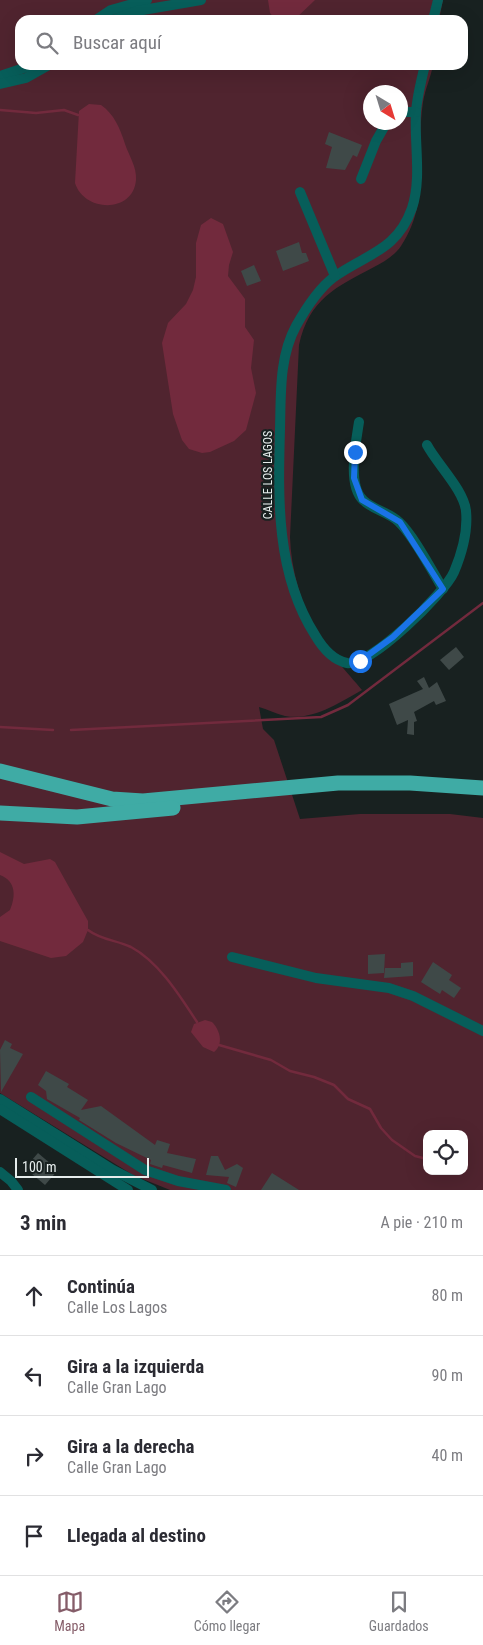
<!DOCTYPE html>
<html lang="es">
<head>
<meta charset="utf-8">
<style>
  :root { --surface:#fff; --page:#f2f2f3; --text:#2b2b33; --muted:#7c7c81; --line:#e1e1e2; --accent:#855d69 }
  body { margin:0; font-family:"Roboto Condensed",sans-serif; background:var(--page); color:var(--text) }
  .controls { position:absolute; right:15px; bottom:15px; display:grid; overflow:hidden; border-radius:10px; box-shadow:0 5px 20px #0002 }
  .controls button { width:45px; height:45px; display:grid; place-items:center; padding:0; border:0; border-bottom:1px solid var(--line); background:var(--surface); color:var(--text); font:25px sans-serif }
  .compass { position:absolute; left:363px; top:85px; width:45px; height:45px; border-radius:50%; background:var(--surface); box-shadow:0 5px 20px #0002; rotate:142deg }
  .scale { position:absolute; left:15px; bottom:12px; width:134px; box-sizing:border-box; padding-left:5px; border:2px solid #e6edec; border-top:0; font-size:14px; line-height:18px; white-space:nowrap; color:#e6edec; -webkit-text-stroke:4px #182120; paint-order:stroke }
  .stop { position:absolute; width:15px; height:15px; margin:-11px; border:4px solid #1a73e8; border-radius:50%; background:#fff }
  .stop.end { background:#1a73e8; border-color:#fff; box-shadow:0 1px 5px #0008 }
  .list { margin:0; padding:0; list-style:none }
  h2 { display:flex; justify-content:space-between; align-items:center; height:65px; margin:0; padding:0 20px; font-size:21px }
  h2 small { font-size:16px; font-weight:400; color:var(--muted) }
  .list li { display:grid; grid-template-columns:32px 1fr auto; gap:15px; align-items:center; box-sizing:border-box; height:80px; padding:0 20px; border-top:1px solid var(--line) }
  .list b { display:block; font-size:19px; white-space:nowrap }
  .list p { margin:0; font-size:16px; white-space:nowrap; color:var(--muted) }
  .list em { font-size:16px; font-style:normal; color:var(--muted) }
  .icon { flex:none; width:28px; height:28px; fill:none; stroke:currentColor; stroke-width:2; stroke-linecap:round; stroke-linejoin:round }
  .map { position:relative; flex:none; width:483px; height:1190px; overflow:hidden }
  .search { position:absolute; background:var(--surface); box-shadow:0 5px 20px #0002; left:15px; right:15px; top:15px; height:55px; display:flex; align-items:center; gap:12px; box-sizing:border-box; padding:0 18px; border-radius:15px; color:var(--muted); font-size:19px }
  .sheet { height:385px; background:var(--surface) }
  nav { display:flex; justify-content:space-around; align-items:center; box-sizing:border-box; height:70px; border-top:1px solid var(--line); background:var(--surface); font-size:14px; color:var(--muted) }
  nav a { display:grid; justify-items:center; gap:2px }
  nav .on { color:var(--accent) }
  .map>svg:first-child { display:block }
  .green { fill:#50242f; fill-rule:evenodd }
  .water { fill:#722a3d }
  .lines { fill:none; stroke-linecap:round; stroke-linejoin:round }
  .stream { stroke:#722a3d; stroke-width:2.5 }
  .building { fill:#3f4948 }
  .minor { stroke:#075e5a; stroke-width:10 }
  .highway { stroke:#3faba5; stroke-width:15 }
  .route { stroke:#1a73e8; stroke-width:6 }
  .labels { text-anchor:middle; stroke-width:4.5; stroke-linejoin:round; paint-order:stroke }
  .street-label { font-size:12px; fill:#e6edec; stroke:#182120 }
</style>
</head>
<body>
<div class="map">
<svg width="483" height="1190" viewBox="0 0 483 1190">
  <rect width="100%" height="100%" fill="#182120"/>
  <!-- green -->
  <path class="green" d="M0 0H443L439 20H20V65H433C431 77 425 89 423 102 415 153 432 199 401 246 395 255 384 262 374 267 336 287 309 299 299 345L290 537C291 570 301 603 317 633 326 650 348 673 362 690 339 703 312 721 285 716 276 714 267 709 259 707L263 729 274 740 300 819 360 814H450L483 818V1190H170L133 1175 0 1093ZM370 92H400V122H370ZM427 1134H464V1171H427Z"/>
  <!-- water -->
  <g class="water">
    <polygon points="268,0 315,0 294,20 276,20 270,13"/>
    <path d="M89 104 101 105C114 114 120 128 125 144 129 156 137 167 136 180 133 214 84 212 75 183L79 111Z"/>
    <polygon points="211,218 223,224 233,252 229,265 228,276 245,299 245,327 254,340 251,368 256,393 246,430 234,441 210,452 202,453 189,449 182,440 173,414 162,343 168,323 186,304 193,290 196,277 196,243 201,225"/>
    <path d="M0 852 24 864 50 859 55 862 88 921V930L83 942 66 956 51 958 0 941V917L10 910C16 896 16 881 0 875Z"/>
    <path d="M205 1020 212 1022C220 1030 224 1044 214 1052L203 1047 191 1032 194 1024Z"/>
  </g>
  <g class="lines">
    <!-- stream -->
    <g class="stream">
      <polyline points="0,110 36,113 64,110 78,115"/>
      <polyline points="0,727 53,730"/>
      <polyline points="71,730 321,717 348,705 483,603"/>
      <path d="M88 930C101 940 116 940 131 947 159 962 180 996 197 1022"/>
      <polyline points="219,1045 271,1060 290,1071 314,1077 334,1085 348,1099 370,1109 381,1128 392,1140 415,1156 427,1159"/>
    </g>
  </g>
  <!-- building -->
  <g class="building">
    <polygon points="329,132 362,145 357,157 353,155 345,170 326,168 332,147 325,144"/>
    <polygon points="299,242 302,253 306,253 309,261 283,271 276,251"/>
    <polygon points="254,265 261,281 247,286 241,271"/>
    <polygon points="456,647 464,657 449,670 440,660"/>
    <polygon points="424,677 429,688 437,682 446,701 436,705 434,701 414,712 417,721 414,722 414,735 407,734 408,720 397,725 389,704 423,689 417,681"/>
    <polygon points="385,954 384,973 368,974 368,955"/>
    <polygon points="413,962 413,976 384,978 385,968 401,968 401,963"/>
    <polygon points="433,962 452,975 449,980 461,988 454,998 442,990 440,994 421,982"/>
    <polygon points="5,1040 12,1044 10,1048 23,1054 1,1092 0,1050"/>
    <polygon points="46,1071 69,1084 67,1087 88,1100 81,1110 101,1106 155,1145 157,1140 170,1144 167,1153 196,1159 192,1173 163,1165 162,1168 150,1164 151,1160 116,1143 79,1120 80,1118 47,1099 46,1091 38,1085"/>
    <polygon points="38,1153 58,1170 45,1185 25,1168"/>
    <polygon points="211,1156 218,1156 225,1170 237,1164 243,1168 236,1187 227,1183 229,1177 206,1175"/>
    <polygon points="272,1173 299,1190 261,1190"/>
  </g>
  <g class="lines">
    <!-- minor -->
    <g class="minor">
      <polyline points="96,20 111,10 147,0"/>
      <polyline points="113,20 137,11 201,0"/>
      <polyline points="433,20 438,0"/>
      <path d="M425 65C421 81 417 97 416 112 414 143 422 178 412 208 397 251 366 254 334 277 318 289 306 308 296 326 279 357 281 395 280 429 278 499 276 574 315 635 322 647 332 660 347 663 370 667 445 593 454 572 462 553 468 531 466 511 464 490 437 464 427 445"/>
      <polyline points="0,76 33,65"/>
      <polyline points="0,84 26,78 49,65"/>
      <polyline points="400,112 416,112"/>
      <polyline points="361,179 376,141 387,122"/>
      <polyline points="300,192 335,276"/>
      <path d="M359 422C356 442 347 485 363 500 373 510 389 512 399 522 414 536 432 571 443 589"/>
      <polyline points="232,957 316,978 389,988 413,996 483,1031"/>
      <polyline points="31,1097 145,1170 178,1181 226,1190"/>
      <polyline points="0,1099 113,1170 152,1190"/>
      <polyline points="0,1109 128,1190"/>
      <polyline points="0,1172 11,1181 18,1190"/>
    </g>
    <!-- highway -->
    <g class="highway">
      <polyline points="0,771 112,799 143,801 338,783 410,783 483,788"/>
      <polyline points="0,813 77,817 173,808"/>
    </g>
  </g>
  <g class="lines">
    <!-- route -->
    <polyline class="route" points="355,452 354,478 362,500 400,522 443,589 393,637 360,661"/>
  </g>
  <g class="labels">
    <!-- street labels -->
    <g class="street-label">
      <text transform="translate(268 475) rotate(-90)" y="4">CALLE LOS LAGOS</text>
    </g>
  </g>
</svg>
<div class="controls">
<button><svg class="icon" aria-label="locate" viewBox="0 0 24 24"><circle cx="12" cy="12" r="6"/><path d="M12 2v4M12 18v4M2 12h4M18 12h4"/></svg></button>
</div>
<svg class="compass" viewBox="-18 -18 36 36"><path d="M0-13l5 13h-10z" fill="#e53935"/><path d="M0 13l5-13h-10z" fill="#7c7c81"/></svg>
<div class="scale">100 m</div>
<div class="stop" style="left:360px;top:661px"></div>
<div class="stop end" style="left:355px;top:452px"></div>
<div class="search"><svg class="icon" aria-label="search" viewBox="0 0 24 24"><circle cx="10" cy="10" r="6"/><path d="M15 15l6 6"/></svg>Buscar aquí</div>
</div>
<section class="sheet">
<h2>3 min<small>A pie · 210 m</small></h2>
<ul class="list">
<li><svg class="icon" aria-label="ahead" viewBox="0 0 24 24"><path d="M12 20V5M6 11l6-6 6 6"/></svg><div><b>Continúa</b><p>Calle Los Lagos</p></div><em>80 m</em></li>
<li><svg class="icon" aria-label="left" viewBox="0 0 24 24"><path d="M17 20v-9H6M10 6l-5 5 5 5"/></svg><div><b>Gira a la izquierda</b><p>Calle Gran Lago</p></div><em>90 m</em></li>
<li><svg class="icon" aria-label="right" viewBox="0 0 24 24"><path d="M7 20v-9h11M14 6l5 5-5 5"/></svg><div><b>Gira a la derecha</b><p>Calle Gran Lago</p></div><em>40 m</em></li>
<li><svg class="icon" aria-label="arrive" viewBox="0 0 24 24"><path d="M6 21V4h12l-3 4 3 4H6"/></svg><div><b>Llegada al destino</b></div></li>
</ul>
</section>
<nav>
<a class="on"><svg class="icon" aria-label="map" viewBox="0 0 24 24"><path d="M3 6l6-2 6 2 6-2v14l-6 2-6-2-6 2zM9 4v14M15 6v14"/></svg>Mapa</a>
<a><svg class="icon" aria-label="directions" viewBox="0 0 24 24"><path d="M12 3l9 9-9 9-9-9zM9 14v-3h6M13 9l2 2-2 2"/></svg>Cómo llegar</a>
<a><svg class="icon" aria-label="saved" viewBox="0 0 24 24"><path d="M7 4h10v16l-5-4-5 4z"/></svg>Guardados</a>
</nav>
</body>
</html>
